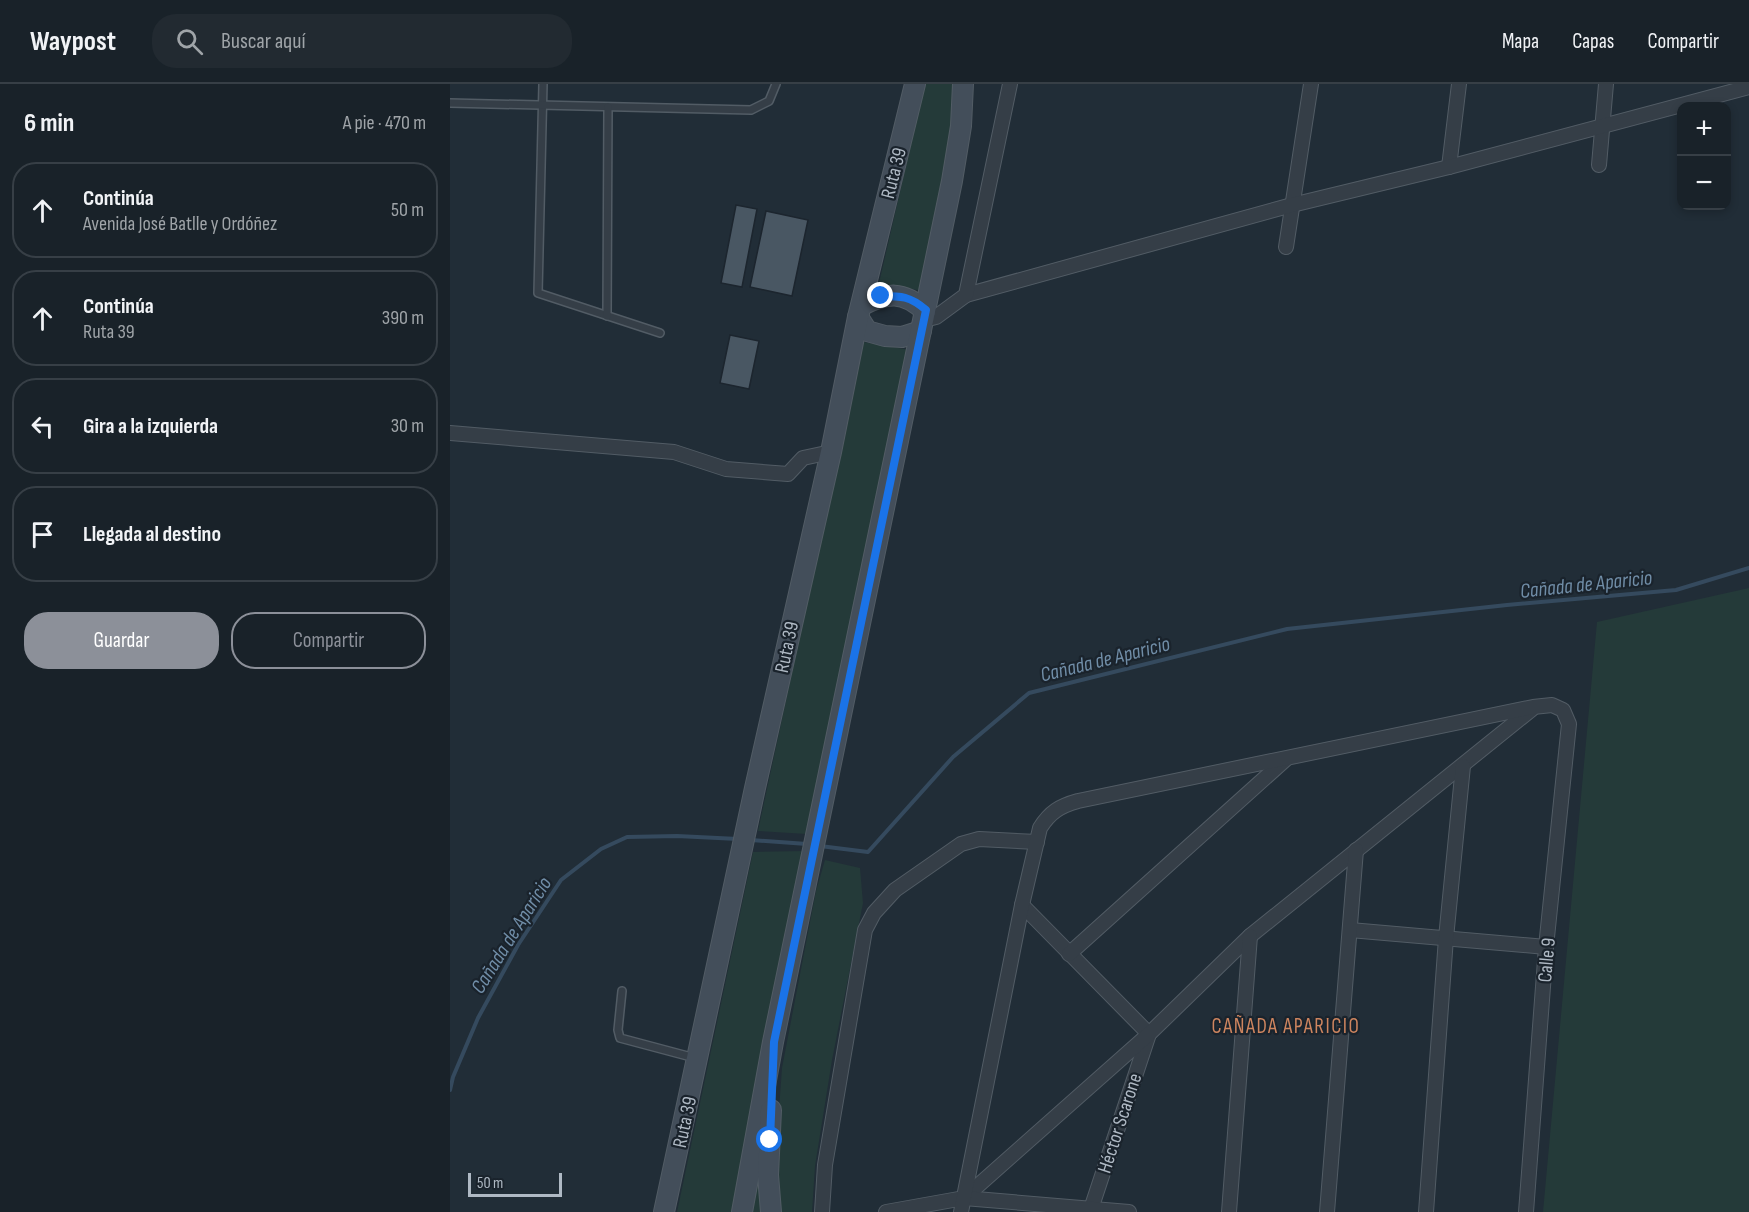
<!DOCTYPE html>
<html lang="es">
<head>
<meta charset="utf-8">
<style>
  :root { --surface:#192229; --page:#222a31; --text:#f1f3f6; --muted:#9fa4a8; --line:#373f46; --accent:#8c9099 }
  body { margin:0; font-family:"Sofia Sans Condensed",sans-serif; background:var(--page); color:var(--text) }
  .controls { position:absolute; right:18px; top:18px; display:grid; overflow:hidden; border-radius:12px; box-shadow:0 3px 9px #0003 }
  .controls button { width:54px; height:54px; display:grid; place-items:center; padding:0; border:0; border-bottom:2px solid var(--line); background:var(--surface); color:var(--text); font:30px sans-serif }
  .scale { position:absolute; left:18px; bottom:15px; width:94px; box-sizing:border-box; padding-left:6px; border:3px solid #afb9c4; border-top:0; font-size:16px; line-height:21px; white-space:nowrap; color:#afb9c4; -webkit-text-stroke:4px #1a232c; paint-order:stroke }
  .stop { position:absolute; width:18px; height:18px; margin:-14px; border:4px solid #1a73e8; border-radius:50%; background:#fff }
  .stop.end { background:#1a73e8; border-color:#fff; box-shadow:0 2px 6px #0008 }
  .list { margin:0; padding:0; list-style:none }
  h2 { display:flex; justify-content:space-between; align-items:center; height:78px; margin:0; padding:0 24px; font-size:26px }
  h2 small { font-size:20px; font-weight:400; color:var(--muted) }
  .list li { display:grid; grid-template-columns:39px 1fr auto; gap:18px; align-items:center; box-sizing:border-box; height:96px; margin:0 12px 12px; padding:0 12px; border:2px solid var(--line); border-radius:24px }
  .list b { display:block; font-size:22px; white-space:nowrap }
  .list p { margin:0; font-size:20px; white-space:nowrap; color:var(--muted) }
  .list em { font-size:20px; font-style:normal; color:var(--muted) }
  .actions { display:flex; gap:12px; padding:18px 24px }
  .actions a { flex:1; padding:14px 0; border:2px solid var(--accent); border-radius:24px; text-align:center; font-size:21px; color:var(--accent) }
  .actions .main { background:var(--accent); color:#fff }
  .icon { flex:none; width:33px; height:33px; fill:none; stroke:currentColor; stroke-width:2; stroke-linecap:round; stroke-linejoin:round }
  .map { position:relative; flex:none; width:1299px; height:1128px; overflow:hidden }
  header { display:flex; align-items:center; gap:36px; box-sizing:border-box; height:84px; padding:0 30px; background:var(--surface); border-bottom:2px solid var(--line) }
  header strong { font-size:28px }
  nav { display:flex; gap:33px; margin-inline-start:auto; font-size:21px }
  .search { width:420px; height:54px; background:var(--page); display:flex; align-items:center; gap:15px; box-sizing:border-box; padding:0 21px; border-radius:24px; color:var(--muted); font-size:22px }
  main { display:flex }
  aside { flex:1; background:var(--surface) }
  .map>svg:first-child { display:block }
  .green { fill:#243a39 }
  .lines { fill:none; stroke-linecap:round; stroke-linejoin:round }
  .stream { stroke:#354a5e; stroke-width:4 }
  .building { fill:#495763; stroke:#1c252e; stroke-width:1.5 }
  .lane-casing { stroke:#525c65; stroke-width:10 }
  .street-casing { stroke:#525c65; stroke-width:16 }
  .secondary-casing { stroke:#525c65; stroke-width:22 }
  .lane { stroke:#353e47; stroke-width:7 }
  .street { stroke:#353e47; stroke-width:14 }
  .secondary { stroke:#434e5a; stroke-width:20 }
  .route { stroke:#1a73e8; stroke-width:8 }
  .labels { text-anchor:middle; stroke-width:4.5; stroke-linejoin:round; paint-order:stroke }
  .street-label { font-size:20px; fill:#afb9c4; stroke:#1a232c }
  .water-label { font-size:21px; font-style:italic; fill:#708da7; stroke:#1a232c }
  .neighbourhood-label { font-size:21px; letter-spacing:1.5px; fill:#ce855f; stroke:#1a232c }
</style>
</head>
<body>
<header>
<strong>Waypost</strong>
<div class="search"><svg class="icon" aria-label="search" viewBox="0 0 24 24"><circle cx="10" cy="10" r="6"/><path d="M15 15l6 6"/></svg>Buscar aquí</div>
<nav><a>Mapa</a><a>Capas</a><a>Compartir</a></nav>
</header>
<main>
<aside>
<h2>6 min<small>A pie · 470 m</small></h2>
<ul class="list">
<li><svg class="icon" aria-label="ahead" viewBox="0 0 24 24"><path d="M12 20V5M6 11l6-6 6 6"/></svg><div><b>Continúa</b><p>Avenida José Batlle y Ordóñez</p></div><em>50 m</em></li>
<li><svg class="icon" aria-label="ahead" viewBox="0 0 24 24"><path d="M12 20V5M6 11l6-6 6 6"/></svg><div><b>Continúa</b><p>Ruta 39</p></div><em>390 m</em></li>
<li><svg class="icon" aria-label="left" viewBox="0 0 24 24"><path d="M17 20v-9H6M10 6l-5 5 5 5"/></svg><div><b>Gira a la izquierda</b></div><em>30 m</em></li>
<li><svg class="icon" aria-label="arrive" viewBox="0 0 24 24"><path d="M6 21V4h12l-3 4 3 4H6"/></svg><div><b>Llegada al destino</b></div></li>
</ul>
<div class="actions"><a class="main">Guardar</a><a>Compartir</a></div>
</aside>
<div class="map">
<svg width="1299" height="1128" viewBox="0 0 1299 1128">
  <rect width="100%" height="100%" fill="#212d37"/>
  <!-- green -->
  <g class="green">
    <polygon points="475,0 504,0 502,41 473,207 429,199"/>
    <polygon points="413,258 460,266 357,750 308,747"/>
    <polygon points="1299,504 1299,1128 1093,1128 1147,538"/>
    <polygon points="355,767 285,1128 227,1128 303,768"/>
    <polygon points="375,776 410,784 413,819 382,976 365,1082 362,1128 328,1128 326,1067 332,984 366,807"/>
    <polygon points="309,1093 312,1128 301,1128"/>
  </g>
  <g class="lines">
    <!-- stream -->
    <g class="stream">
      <polyline points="301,756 357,760"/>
      <polyline points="370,762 418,768 503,673 579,609 837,545 1057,521 1226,506 1299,484"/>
      <polyline points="0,1006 3,993 28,934 68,861 111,796 151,765 177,753 227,752 288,755"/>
    </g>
  </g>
  <!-- building -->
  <g class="building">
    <polygon points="286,121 307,125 292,203 271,199"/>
    <polygon points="316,127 358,136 342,212 300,203"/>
    <polygon points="280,251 309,257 299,305 270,299"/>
  </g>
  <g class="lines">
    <defs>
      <g id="lane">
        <polyline points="93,0 88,209 210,249"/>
        <polyline points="0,19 301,26 319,17 326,0"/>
        <polyline points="157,232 158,23"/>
        <polyline points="172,907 168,946 170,954 245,974"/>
      </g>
      <g id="street">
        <polyline points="1149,81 1156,0"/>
        <polyline points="999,83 1009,0"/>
        <polyline points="836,163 861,0"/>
        <polyline points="516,211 842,121 999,83 1299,3"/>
        <polyline points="474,236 486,233 516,211 560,0"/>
        <polyline points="0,349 224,368 276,385 338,390 353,374 381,368"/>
        <polyline points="572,821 699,950 640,1128"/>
        <polyline points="900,846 1096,863"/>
        <polyline points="619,870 836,675"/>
        <polyline points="514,1114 699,950 800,852 1082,625"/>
        <polyline points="372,1128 375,1081 415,846 424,829 445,806 511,760 529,755 587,758"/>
        <polyline points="436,1128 514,1114 679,1128"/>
        <path d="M511 1128 572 821 590 744C600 728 610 722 628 717L1083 623 1102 621 1113 626 1119 640 1096 863 1076 1128"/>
        <polyline points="779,1128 800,852"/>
        <polyline points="877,1128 906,766"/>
        <polyline points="976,1128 996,854 1013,682"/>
      </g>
      <g id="secondary">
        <path d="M412 221C437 209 453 206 475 227"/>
        <polyline points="408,233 417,247 435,252 452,253 471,247"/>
        <polyline points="214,1128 305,704 381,368 408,233 465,0"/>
        <polyline points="292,1128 323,958 502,97 511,42 513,0"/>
        <polyline points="321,1128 318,1091 321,1026"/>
      </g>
    </defs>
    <!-- lane casing -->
    <use href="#lane" class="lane-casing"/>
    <!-- street casing -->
    <use href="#street" class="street-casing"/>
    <!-- secondary casing -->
    <use href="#secondary" class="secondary-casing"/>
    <!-- lane -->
    <use href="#lane" class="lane"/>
    <!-- street -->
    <use href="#street" class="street"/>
    <!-- secondary -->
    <use href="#secondary" class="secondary"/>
  </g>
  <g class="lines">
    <!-- route -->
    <path class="route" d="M320 1056 324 958 476 226C460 212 451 212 431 212"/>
  </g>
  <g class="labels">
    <!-- street labels -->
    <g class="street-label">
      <text transform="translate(443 89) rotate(-76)" y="7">Ruta 39</text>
      <text transform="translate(336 563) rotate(-78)" y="7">Ruta 39</text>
      <text transform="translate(1096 876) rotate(-85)" y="7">Calle 9</text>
      <text transform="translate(234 1038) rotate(-78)" y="7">Ruta 39</text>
      <text transform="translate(669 1039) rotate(-72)" y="7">Héctor Scarone</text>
    </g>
    <!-- water labels -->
    <g class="water-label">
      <text transform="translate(1136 500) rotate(-6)" y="7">Cañada de Aparicio</text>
      <text transform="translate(655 575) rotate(-14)" y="7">Cañada de Aparicio</text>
      <text transform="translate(61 851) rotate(-58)" y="7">Cañada de Aparicio</text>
    </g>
    <!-- neighbourhood labels -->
    <g class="neighbourhood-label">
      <text x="836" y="949">CAÑADA APARICIO</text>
    </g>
  </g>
</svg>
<div class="controls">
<button>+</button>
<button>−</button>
</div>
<div class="scale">50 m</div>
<div class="stop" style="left:320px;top:1056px"></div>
<div class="stop end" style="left:431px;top:212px"></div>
</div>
</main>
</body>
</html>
